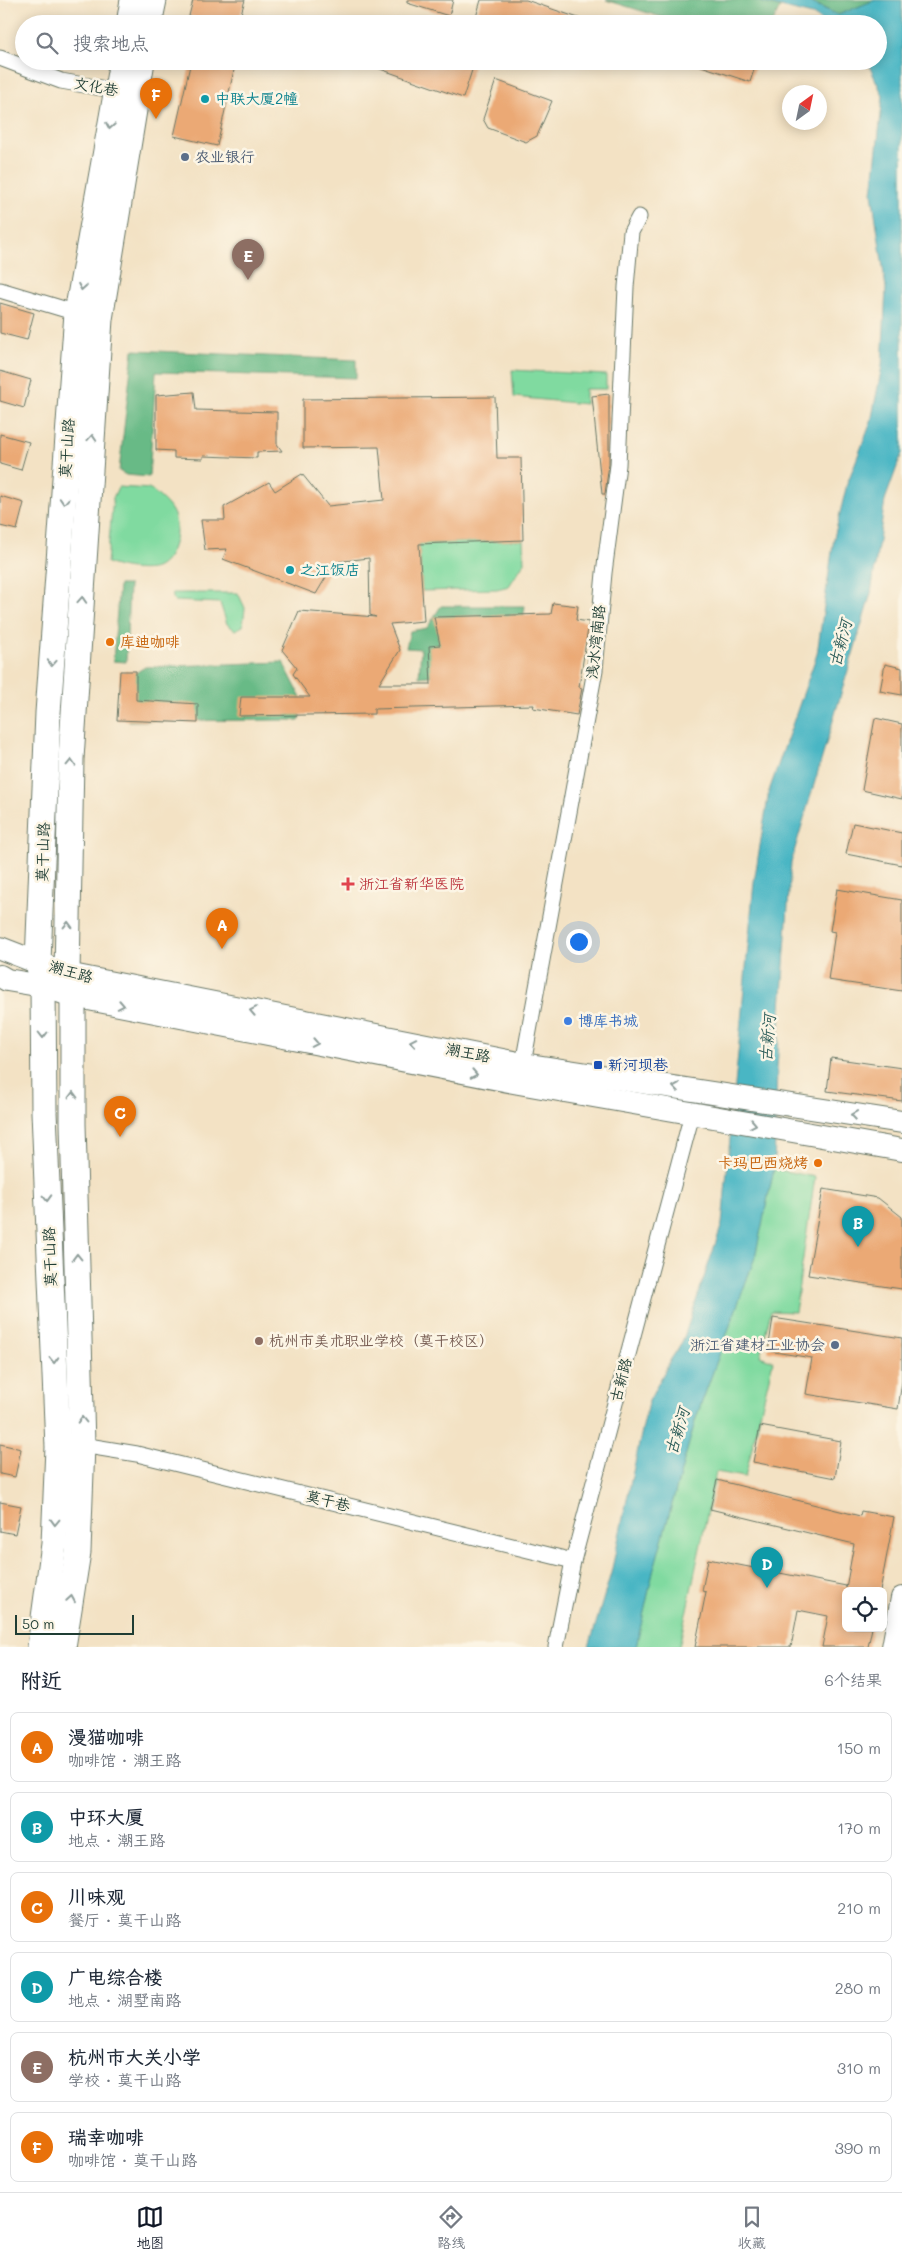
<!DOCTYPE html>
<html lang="zh">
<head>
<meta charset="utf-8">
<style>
  :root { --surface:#fff; --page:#f6f6f7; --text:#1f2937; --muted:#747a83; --line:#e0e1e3; --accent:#111827 }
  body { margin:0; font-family:Mali,"LXGW WenKai TC",sans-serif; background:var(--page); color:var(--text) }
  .controls { position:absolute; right:15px; bottom:15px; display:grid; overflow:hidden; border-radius:8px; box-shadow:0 2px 12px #0003 }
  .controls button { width:45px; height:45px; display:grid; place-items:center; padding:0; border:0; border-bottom:1px solid var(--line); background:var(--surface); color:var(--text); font:25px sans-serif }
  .compass { position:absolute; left:782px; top:85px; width:45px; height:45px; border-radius:50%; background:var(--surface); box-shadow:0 2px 12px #0003; rotate:33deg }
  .scale { position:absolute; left:15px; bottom:12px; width:119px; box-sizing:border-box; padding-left:5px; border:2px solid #1f3d34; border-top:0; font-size:14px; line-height:18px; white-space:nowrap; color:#1f3d34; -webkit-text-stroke:4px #fcf5e5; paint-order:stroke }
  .you { position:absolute; left:578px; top:941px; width:18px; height:18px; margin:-12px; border:4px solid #fff; border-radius:50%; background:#1a73e8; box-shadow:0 0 0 8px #1a73e833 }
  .badge { display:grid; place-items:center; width:32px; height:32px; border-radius:50%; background:var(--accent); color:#fff; font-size:16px; font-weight:700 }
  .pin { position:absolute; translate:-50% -41px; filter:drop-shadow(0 1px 2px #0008) }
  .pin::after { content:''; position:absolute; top:26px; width:18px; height:15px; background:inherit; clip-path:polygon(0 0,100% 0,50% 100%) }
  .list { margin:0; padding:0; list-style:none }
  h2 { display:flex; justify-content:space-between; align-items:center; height:65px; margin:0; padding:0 20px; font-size:21px }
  h2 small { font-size:16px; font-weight:400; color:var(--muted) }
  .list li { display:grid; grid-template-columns:32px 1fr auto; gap:15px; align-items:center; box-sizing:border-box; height:70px; margin:0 10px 10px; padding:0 10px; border:1px solid var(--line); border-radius:8px }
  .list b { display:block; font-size:19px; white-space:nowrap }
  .list p { margin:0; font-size:16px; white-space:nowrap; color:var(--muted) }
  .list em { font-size:16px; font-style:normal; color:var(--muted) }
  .icon { flex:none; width:28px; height:28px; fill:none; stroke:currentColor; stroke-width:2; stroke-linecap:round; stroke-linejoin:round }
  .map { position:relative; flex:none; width:902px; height:1647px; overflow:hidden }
  .search { position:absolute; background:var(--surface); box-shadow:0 2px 12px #0003; left:15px; right:15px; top:15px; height:55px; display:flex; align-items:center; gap:12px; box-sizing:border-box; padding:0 18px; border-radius:28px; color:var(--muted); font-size:19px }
  .sheet { height:545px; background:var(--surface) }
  nav { display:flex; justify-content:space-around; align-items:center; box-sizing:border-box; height:70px; border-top:1px solid var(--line); background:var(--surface); font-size:14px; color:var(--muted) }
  nav a { display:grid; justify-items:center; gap:2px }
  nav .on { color:var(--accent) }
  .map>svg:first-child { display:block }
  .green { fill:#80daa0; stroke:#508c6a }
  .forest { fill:#68ba86; stroke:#447c5d }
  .water { fill:#49b6c4; stroke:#347a7c }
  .building { fill:#eba975 }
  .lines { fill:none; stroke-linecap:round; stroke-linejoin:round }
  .street-casing { stroke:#697766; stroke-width:17 }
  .secondary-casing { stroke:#697766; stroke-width:24 }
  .primary-casing { stroke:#697766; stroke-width:27 }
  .street { stroke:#fff; stroke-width:15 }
  .secondary { stroke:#fff; stroke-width:22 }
  .primary { stroke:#fff; stroke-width:25 }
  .oneway { stroke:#8f9e9a }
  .culture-dot { fill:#0f9aa8; stroke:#fcf5e5; stroke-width:2 }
  .service-dot { fill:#5c6f8a; stroke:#fcf5e5; stroke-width:2 }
  .food-dot { fill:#e8710a; stroke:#fcf5e5; stroke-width:2 }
  .health-dot { fill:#e0444e; stroke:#fcf5e5; stroke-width:2 }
  .shop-dot { fill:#3f7fe0; stroke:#fcf5e5; stroke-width:2 }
  .transit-dot { fill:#1a4fb4; stroke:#fcf5e5; stroke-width:2 }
  .education-dot { fill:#8d6e63; stroke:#fcf5e5; stroke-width:2 }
  .labels { text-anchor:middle; stroke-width:5; stroke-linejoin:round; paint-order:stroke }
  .street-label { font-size:15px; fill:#1f3d34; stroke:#fcf5e5 }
  .culture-label { font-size:15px; fill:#0d838f; stroke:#fcf5e5; text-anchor:start }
  .service-label { font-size:15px; fill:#4e5e75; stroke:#fcf5e5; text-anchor:start }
  .food-label { font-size:15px; fill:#c56008; stroke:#fcf5e5; text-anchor:start }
  .health-label { font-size:15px; fill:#be3a42; stroke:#fcf5e5; text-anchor:start }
  .shop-label { font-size:15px; fill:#366cbe; stroke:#fcf5e5; text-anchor:start }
  .transit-label { font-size:15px; fill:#164399; stroke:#fcf5e5; text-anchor:start }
  .education-label { font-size:15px; fill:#785e54; stroke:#fcf5e5; text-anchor:start }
  .water-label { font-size:16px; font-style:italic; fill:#2a5b58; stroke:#fcf5e5 }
</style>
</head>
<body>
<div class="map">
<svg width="902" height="1647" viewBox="0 0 902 1647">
  <rect width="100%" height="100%" fill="#fcf5e5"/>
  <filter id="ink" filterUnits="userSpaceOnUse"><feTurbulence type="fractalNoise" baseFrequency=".02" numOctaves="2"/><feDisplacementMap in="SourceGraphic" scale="10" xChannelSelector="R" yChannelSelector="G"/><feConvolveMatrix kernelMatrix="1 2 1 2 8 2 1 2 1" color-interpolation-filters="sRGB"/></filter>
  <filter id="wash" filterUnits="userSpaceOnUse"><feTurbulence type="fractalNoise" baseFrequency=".0096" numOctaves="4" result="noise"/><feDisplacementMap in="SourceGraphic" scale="20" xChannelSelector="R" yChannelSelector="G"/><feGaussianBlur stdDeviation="1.12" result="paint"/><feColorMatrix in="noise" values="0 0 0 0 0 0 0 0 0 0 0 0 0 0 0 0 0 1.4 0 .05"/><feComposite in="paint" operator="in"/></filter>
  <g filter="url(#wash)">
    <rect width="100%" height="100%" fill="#f3e2c4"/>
    <!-- green -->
    <g class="green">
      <polygon points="512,370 606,375 606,389 585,389 585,404 514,397"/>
      <path d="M118 487 151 489C158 496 167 502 172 511 182 527 173 566 152 569 138 571 119 568 107 563L113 498Z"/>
      <polygon points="523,540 524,563 509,586 497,589 422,591 419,544"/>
      <polygon points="172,593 238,593 245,608 243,626 235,630 227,624 220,603 174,601"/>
      <polygon points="774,1169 815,1177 795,1312 771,1311 760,1356 773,1361 745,1477 716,1472 679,1647 636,1647 653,1572 696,1418 755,1257"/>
    </g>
    <!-- forest -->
    <g class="forest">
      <polygon points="606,0 753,0 780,7 772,24 684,24"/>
      <polygon points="808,0 875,0 838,15"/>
      <polygon points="133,350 356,360 356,378 156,372 149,477 126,475 119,471"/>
      <polygon points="119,585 129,585 126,662 113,661"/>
      <polygon points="441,606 525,606 518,651 437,675 419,677 421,649 406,648 410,631 427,628"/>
      <polygon points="283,662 304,703 299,720 129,721 131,676 145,667"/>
    </g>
    <!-- water -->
    <polygon class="water" points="753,0 805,0 838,15 875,0 902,0 902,453 885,500 871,593 791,862 777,1068 774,1169 755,1257 696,1418 653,1572 636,1647 589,1647 611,1573 648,1403 671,1359 682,1343 722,1224 754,882 769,791 817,654 834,538 847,484 871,422 882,366 886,288 872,193 883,96 867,61 878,61 878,24 826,24 816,16"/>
    <g id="blocks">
      <!-- building -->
      <g class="building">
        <polygon points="193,0 245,0 238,24 221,24 189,16"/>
        <polygon points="407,0 453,0 449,16 407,3"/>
        <polygon points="481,0 526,0 590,22 589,24 474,24"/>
        <polygon points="191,61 236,61 217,146 174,136"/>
        <polygon points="363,61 475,61 463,98 363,63"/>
        <polygon points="696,61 757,61 750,82 695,64"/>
        <polygon points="496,80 552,101 537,136 526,142 488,128 483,119"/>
        <polygon points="0,303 34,313 27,340 0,333"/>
        <polygon points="0,371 31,380 24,408 0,401"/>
        <polygon points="194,392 196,410 277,412 277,444 282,451 257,452 257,458 203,456 203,459 174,458 174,451 156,450 156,395"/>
        <polygon points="609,394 609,464 605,494 602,494 592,396"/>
        <polygon points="495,397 497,458 521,458 523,540 419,544 424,621 390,624 400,650 379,684 431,684 429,646 440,645 434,617 551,614 553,603 578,606 576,620 589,622 579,687 582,688 577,715 533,708 534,705 374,709 374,714 239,716 241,697 310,697 293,674 297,668 282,650 299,611 376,617 370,615 369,558 335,562 316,594 223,559 227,549 205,550 201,520 225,520 224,507 269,482 275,491 302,474 328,506 384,500 379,447 303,448 303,399"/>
        <polygon points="0,434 29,442 21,470 0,464"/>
        <polygon points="0,496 24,503 17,530 0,526"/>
        <polygon points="885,664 902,668 902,695 880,691"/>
        <polygon points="120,671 136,671 136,700 198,704 198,723 117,720"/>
        <polygon points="875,718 902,724 902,799 862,790"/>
        <polygon points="853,823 902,833 902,865 846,854"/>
        <polygon points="837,889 902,900 902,991 828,980 835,932 830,931"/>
        <polygon points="831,1058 902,1068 902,1101 827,1091"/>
        <polygon points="823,1189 878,1198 902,1217 902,1289 808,1275"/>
        <polygon points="773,1318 902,1338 902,1381 898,1409 806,1394 812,1358 768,1351"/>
        <polygon points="760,1426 841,1441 835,1478 753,1462"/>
        <polygon points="0,1444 21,1449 15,1477 0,1474"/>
        <polygon points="717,1480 860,1516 861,1511 894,1517 880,1591 846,1591 846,1628 872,1628 868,1647 822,1647 828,1616 798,1610 791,1647 695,1647 706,1592 702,1591 708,1559 846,1586 846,1588 854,1544 710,1509"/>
        <polygon points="0,1502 21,1506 15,1534 0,1531"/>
      </g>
    </g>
  </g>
  <g filter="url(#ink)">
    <use href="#blocks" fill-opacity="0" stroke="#697766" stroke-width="1"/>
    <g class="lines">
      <defs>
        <g id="street">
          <polyline points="0,58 61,81 124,92"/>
          <polyline points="0,290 77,313"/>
          <polyline points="523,1064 595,670 604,573 618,465 626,287 631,232 639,217"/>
          <polyline points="82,1445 137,1454 573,1561"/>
          <polyline points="556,1647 573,1561 692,1114"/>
        </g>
        <g id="secondary">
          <polyline points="0,948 67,974 523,1064 902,1122"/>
          <polyline points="0,976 7,980 43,986 73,996 519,1083 902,1150"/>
          <polyline points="893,1647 902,1598"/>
        </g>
        <g id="primary">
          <polyline points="129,24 133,0"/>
          <polyline points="149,24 154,0"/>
          <polyline points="40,1647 54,1544 58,1447 44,1112 43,986 38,962 48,713 77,313 122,61"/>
          <polyline points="63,1647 78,1552 82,1445 73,1124 73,996 67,974 71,759 100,319 142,61"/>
        </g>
      </defs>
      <!-- street casing -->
      <use href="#street" class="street-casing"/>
      <!-- secondary casing -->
      <use href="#secondary" class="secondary-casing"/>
      <!-- primary casing -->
      <use href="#primary" class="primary-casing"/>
      <!-- street -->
      <use href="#street" class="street"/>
      <!-- secondary -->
      <use href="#secondary" class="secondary"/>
      <!-- primary -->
      <use href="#primary" class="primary"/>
    </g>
    <!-- one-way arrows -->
    <defs><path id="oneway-chevron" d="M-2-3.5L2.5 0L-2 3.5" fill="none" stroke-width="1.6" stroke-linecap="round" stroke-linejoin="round" transform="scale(1.25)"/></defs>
    <g class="oneway">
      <use href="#oneway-chevron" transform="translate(110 126) rotate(100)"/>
      <use href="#oneway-chevron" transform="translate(82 287) rotate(100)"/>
      <use href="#oneway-chevron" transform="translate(92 438) rotate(-86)"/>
      <use href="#oneway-chevron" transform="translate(64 501) rotate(94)"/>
      <use href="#oneway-chevron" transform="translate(82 600) rotate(-86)"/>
      <use href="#oneway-chevron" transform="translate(52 663) rotate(94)"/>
      <use href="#oneway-chevron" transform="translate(71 763) rotate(-88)"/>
      <use href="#oneway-chevron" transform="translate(68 925) rotate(-89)"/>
      <use href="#oneway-chevron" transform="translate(121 1005) rotate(11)"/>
      <use href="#oneway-chevron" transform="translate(253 1011) rotate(-169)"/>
      <use href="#oneway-chevron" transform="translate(43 1035) rotate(90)"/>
      <use href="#oneway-chevron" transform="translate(413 1042) rotate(-169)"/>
      <use href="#oneway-chevron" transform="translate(315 1043) rotate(11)"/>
      <use href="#oneway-chevron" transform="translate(474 1074) rotate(11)"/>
      <use href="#oneway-chevron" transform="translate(676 1087) rotate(-172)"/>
      <use href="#oneway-chevron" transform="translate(73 1095) rotate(-90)"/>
      <use href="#oneway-chevron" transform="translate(854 1115) rotate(-172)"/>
      <use href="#oneway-chevron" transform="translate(753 1124) rotate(11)"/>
      <use href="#oneway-chevron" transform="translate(47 1198) rotate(88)"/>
      <use href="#oneway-chevron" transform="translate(77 1257) rotate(-91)"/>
      <use href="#oneway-chevron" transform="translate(54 1360) rotate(88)"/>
      <use href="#oneway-chevron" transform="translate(82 1420) rotate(-91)"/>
      <use href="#oneway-chevron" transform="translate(55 1522) rotate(92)"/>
      <use href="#oneway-chevron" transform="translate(71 1599) rotate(-81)"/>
    </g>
  </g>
  <!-- markers -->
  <g class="culture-dot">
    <circle cx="205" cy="99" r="5"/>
    <circle cx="290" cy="570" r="5"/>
  </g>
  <g class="service-dot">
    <circle cx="185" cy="157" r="5"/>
    <circle cx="835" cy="1345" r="5"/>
  </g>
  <g class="food-dot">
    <circle cx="110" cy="642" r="5"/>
    <circle cx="818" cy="1163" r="5"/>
  </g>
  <path class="health-dot" d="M345.5 876.5h5v5h5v5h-5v5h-5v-5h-5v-5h5z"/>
  <circle class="shop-dot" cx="568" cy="1021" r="5"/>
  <rect class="transit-dot" x="593" y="1060" width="10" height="10" rx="2.5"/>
  <circle class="education-dot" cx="259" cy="1341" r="5"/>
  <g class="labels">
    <!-- street labels -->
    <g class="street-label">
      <text transform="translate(96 87) rotate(10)" y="5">文化巷</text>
      <text transform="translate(67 448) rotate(-86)" y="5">莫干山路</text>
      <text transform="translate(596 642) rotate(-84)" y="5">浅水湾南路</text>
      <text transform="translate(43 852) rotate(-88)" y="5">莫干山路</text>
      <text transform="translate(71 972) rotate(16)" y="5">潮王路</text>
      <text transform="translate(468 1053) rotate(11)" y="5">潮王路</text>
      <text transform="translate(50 1257) rotate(-92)" y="5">莫干山路</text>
      <text transform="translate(621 1380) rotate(-75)" y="5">古新路</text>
      <text transform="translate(328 1501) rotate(14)" y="5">莫干巷</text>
    </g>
    <!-- culture labels -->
    <g class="culture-label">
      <text x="215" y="104">中联大厦2幢</text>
      <text x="300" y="575">之江饭店</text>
    </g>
    <!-- service labels -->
    <g class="service-label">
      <text x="195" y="162">农业银行</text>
      <text x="825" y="1350" text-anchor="end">浙江省建材工业协会</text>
    </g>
    <!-- food labels -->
    <g class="food-label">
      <text x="120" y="647">库迪咖啡</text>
      <text x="808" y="1168" text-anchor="end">卡玛巴西烧烤</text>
    </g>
    <!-- health labels -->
    <g class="health-label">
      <text x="359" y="889">浙江省新华医院</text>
    </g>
    <!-- shop labels -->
    <g class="shop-label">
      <text x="578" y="1026">博库书城</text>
    </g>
    <!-- transit labels -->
    <g class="transit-label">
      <text x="608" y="1070">新河坝巷</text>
    </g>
    <!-- education labels -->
    <g class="education-label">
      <text x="269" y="1346">杭州市美术职业学校（莫干校区）</text>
    </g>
    <!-- water labels -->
    <g class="water-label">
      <text transform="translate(840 643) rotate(-75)" y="6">古新河</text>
      <text transform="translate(767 1038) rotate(-85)" y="6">古新河</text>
      <text transform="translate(677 1431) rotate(-73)" y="6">古新河</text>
    </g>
  </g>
</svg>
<div class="controls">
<button><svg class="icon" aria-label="locate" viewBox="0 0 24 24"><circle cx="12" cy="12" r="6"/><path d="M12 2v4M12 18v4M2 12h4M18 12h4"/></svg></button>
</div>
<svg class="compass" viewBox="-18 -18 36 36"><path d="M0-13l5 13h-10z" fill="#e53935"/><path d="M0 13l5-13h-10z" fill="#747a83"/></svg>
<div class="scale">50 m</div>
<div class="you"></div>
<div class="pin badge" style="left:222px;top:949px;background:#e8710a">A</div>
<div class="pin badge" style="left:858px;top:1247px;background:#0f9aa8">B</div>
<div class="pin badge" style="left:120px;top:1137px;background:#e8710a">C</div>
<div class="pin badge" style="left:767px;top:1588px;background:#0f9aa8">D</div>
<div class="pin badge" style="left:248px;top:280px;background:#8d6e63">E</div>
<div class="pin badge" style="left:156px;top:119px;background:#e8710a">F</div>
<div class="search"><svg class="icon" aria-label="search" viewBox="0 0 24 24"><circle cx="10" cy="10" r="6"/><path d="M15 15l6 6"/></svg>搜索地点</div>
</div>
<section class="sheet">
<h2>附近<small>6个结果</small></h2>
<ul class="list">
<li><span class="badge" style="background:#e8710a">A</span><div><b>漫猫咖啡</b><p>咖啡馆 · 潮王路</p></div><em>150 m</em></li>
<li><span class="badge" style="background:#0f9aa8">B</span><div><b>中环大厦</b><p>地点 · 潮王路</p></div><em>170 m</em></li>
<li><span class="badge" style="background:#e8710a">C</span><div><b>川味观</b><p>餐厅 · 莫干山路</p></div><em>210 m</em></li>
<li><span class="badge" style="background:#0f9aa8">D</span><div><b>广电综合楼</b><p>地点 · 湖墅南路</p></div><em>280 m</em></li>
<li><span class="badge" style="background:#8d6e63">E</span><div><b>杭州市大关小学</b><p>学校 · 莫干山路</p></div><em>310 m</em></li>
<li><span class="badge" style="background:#e8710a">F</span><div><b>瑞幸咖啡</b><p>咖啡馆 · 莫干山路</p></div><em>390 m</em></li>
</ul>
</section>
<nav>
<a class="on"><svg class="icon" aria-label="map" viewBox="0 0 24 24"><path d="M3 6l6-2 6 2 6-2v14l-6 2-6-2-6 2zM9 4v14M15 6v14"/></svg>地图</a>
<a><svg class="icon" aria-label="directions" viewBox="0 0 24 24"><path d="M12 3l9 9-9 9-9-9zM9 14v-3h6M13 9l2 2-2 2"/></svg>路线</a>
<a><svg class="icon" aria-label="saved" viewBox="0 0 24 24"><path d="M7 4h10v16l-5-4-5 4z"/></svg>收藏</a>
</nav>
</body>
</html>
